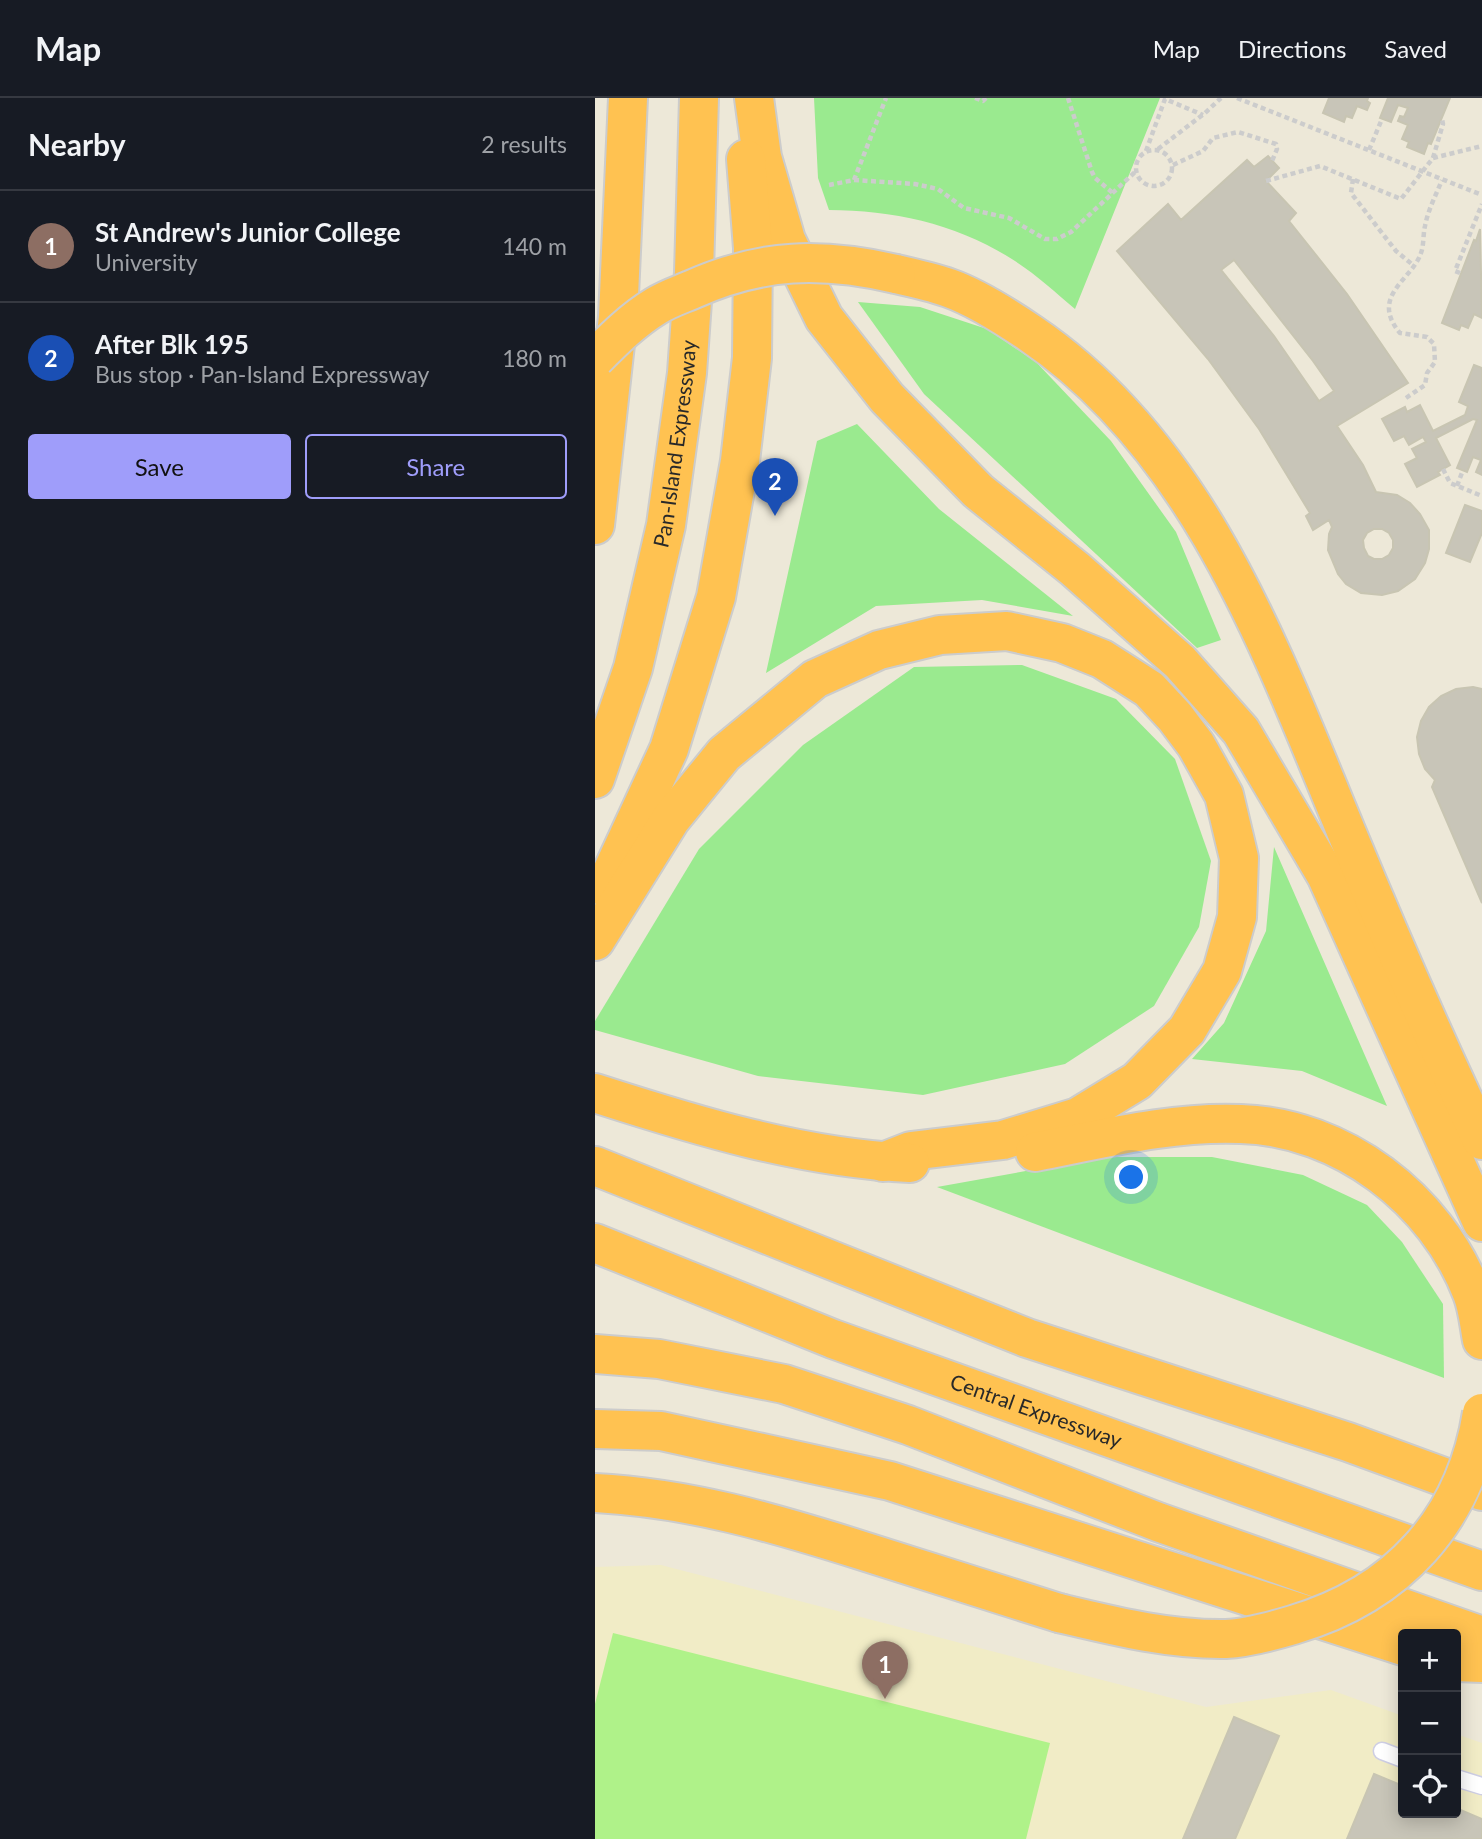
<!DOCTYPE html>
<html lang="en">
<head>
<meta charset="utf-8">
<style>
  :root { --surface:#171b24; --page:#242831; --text:#f1f3f6; --muted:#9ea1a6; --line:#363941; --accent:#9f9dfa }
  body { margin:0; font-family:Lato,sans-serif; background:var(--page); color:var(--text) }
  .controls { position:absolute; right:21px; bottom:21px; display:grid; overflow:hidden; border-radius:7px; box-shadow:0 4px 18px #0003 }
  .controls button { width:63px; height:63px; display:grid; place-items:center; padding:0; border:0; border-bottom:2px solid var(--line); background:var(--surface); color:var(--text); font:35px sans-serif }
  .you { position:absolute; left:537px; top:1080px; width:24px; height:24px; margin:-18px; border:5px solid #fff; border-radius:50%; background:#1a73e8; box-shadow:0 0 0 10px #1a73e833 }
  .badge { display:grid; place-items:center; width:46px; height:46px; border-radius:50%; background:var(--accent); color:#fff; font-size:23px; font-weight:700 }
  .pin { position:absolute; translate:-50% -58px; filter:drop-shadow(0 2px 4px #0008) }
  .pin::after { content:''; position:absolute; top:37px; width:24px; height:21px; background:inherit; clip-path:polygon(0 0,100% 0,50% 100%) }
  .list { margin:0; padding:0; list-style:none }
  h2 { display:flex; justify-content:space-between; align-items:center; height:91px; margin:0; padding:0 28px; font-size:30px }
  h2 small { font-size:23px; font-weight:400; color:var(--muted) }
  .list li { display:grid; grid-template-columns:46px 1fr auto; gap:21px; align-items:center; box-sizing:border-box; height:112px; padding:0 28px; border-top:2px solid var(--line) }
  .list b { display:block; font-size:26px; white-space:nowrap }
  .list p { margin:0; font-size:23px; white-space:nowrap; color:var(--muted) }
  .list em { font-size:23px; font-style:normal; color:var(--muted) }
  .actions { display:flex; gap:14px; padding:21px 28px }
  .actions a { flex:1; padding:16px 0; border:2px solid var(--accent); border-radius:7px; text-align:center; font-size:24px; color:var(--accent) }
  .actions .main { background:var(--accent); color:#111 }
  .icon { flex:none; width:38px; height:38px; fill:none; stroke:currentColor; stroke-width:2; stroke-linecap:round; stroke-linejoin:round }
  .map { position:relative; flex:none; width:887px; height:1741px; overflow:hidden }
  header { display:flex; align-items:center; gap:42px; box-sizing:border-box; height:98px; padding:0 35px; background:var(--surface); border-bottom:2px solid var(--line) }
  header strong { font-size:33px }
  nav { display:flex; gap:38px; margin-inline-start:auto; font-size:24px }
  main { display:flex }
  aside { flex:1; background:var(--surface) }
  .map>svg:first-child { display:block }
  .education { fill:#f1ecc6 }
  .green { fill:#9aea8f }
  .pitch { fill:#aff289 }
  .building { fill:#c8c5b8; stroke:#c8c5b2; stroke-width:2; fill-rule:evenodd }
  .lines { fill:none; stroke-linecap:round; stroke-linejoin:round }
  .lane-casing { stroke:#cecee4; stroke-width:19 }
  .highway-casing { stroke:#ccc; stroke-width:42 }
  .path { stroke:#ccc; stroke-width:4.5; stroke-dasharray:5 3.5; stroke-linecap:butt }
  .lane { stroke:#fff; stroke-width:16 }
  .highway { stroke:#ffc251; stroke-width:38 }
  .highway-bridge-casing { stroke:#ccc; stroke-width:42; stroke-linecap:butt }
  .path-bridge { stroke:#ccc; stroke-width:4.5; stroke-dasharray:5 3.5; stroke-linecap:butt }
  .highway-bridge { stroke:#ffc251; stroke-width:38 }
  .labels { text-anchor:middle; stroke-width:7; stroke-linejoin:round; paint-order:stroke }
  .street-label { font-size:21px; fill:#292929; stroke:#fff }
</style>
</head>
<body>
<header>
<strong>Map</strong>
<nav><a>Map</a><a>Directions</a><a>Saved</a></nav>
</header>
<main>
<aside>
<h2>Nearby<small>2 results</small></h2>
<ul class="list">
<li><span class="badge" style="background:#8d6e63">1</span><div><b>St Andrew's Junior College</b><p>University</p></div><em>140 m</em></li>
<li><span class="badge" style="background:#1a4fb4">2</span><div><b>After Blk 195</b><p>Bus stop · Pan-Island Expressway</p></div><em>180 m</em></li>
</ul>
<div class="actions"><a class="main">Save</a><a>Share</a></div>
</aside>
<div class="map">
<svg width="887" height="1741" viewBox="0 0 887 1741">
  <rect width="100%" height="100%" fill="#ede8d8"/>
  <!-- education -->
  <polygon class="education" points="66,1467 611,1609 736,1592 808,1618 808,1715 861,1715 861,1636 887,1645 887,1741 0,1741 0,1469"/>
  <!-- green -->
  <g class="green">
    <path d="M219 0H565L480 211C461 195 442 177 420 163 365 127 300 112 234 112L223 80Z"/>
    <polygon points="263,204 325,209 392,231 441,264 516,343 581,434 626,542 602,550 329,296"/>
    <polygon points="262,326 344,411 478,518 387,502 281,508 171,575 222,343"/>
    <polygon points="427,567 521,601 580,661 616,763 604,829 559,908 470,966 328,997 163,978 0,932 0,923 104,751 208,647 319,569"/>
    <polygon points="679,749 792,1008 707,973 597,961 629,925 671,833"/>
    <polygon points="509,1059 617,1059 708,1077 772,1107 807,1144 848,1206 849,1280 342,1089"/>
  </g>
  <!-- pitch -->
  <polygon class="pitch" points="18,1535 455,1645 431,1741 0,1741 0,1606"/>
  <!-- building -->
  <g class="building">
    <polygon points="734,0 773,0 772,3 775,5 772,12 762,8 757,20 751,18 749,24 728,15"/>
    <polygon points="793,0 855,0 836,46 833,45 829,56 812,49 814,44 807,41 813,27 803,23 805,18 809,19 813,10 803,7 796,24 785,20"/>
    <path d="M673 58 684 70 671 83 701 115 694 123 752 196 813 285 742 328 768 367 781 394 802 397 815 405 825 416 834 432V451L830 465 820 481 803 493 787 497 766 495 751 486 743 476 733 452 734 436 737 429 734 422 718 432 711 418 715 415 664 331 613 261 522 153 573 106 586 122 652 62 659 69ZM639 162 718 263 739 293 724 303 679 238 626 172ZM779 431H787L794 435 798 442V450L794 457 787 461H779L773 458 769 450 768 442 772 435Z"/>
    <polygon points="885,131 887,220 879,216 873,230 866,227 864,232 847,225 879,142 881,143"/>
    <polygon points="879,267 887,270 887,377 881,374 886,362 878,359 872,374 862,370 882,322 878,321 841,340 855,367 843,374 845,377 822,389 810,366 822,360 817,351 831,344 828,339 814,347 809,338 799,343 787,321 810,309 812,314 825,307 838,333 870,317 873,308 864,304"/>
    <polygon points="870,407 887,413 887,435 875,464 851,455"/>
    <polygon points="878,589 887,591 887,805 837,689 840,682 830,671 824,656 822,639 826,623 834,609 846,598 861,591"/>
    <polygon points="639,1619 684,1638 640,1741 588,1741"/>
    <polygon points="779,1676 808,1688 808,1715 861,1715 861,1710 887,1721 887,1741 752,1741"/>
  </g>
  <g class="lines">
    <defs>
      <g id="lane">
        <polyline points="787,1653 808,1661"/>
        <polyline points="861,1680 887,1688"/>
      </g>
      <g id="highway">
        <polyline points="159,0 167,59 191,142 229,220 292,300 383,393 480,471 585,564 646,633 731,777 887,1124"/>
        <path d="M301 176C319 180 337 184 354 190 382 200 410 218 435 235 604 349 676 552 751 733 794 837 839 940 887 1042"/>
        <polyline points="0,427 23,219 33,0"/>
        <path id="s1" d="M0 681 38 570 71 427 92 275 99 174 104 0"/>
        <polyline points="10,789 74,651 121,499 145,363 157,260 158,150 151,61"/>
        <polyline points="0,843 76,721 129,656 220,581 284,552 345,537 412,533 467,545 507,561 554,591 580,619 601,647 629,697 644,760 642,819 627,873 592,932 542,983 483,1019 408,1042 316,1053 288,1064"/>
        <path d="M0 995C102 1028 207 1060 315 1065"/>
        <path d="M440 1054C507 1041 577 1023 646 1026 747 1029 841 1101 877 1195 883 1210 884 1227 887 1242"/>
        <polyline points="0,1068 432,1240 753,1344 887,1393"/>
        <path id="s2" d="M0 1145 238 1241 887 1473"/>
        <polyline points="0,1256 64,1261 189,1286 313,1327 563,1424 887,1538"/>
        <polyline points="0,1331 66,1333 295,1383 808,1548"/>
        <path d="M0 1395C94 1400 176 1424 265 1452 332 1473 398 1494 464 1515"/>
        <polyline points="861,1564 887,1565"/>
      </g>
    </defs>
    <!-- lane casing -->
    <use href="#lane" class="lane-casing"/>
    <!-- highway casing -->
    <use href="#highway" class="highway-casing"/>
    <!-- path -->
    <g class="path">
      <polyline points="380,0 388,3 391,0"/>
      <polyline points="473,0 497,74 500,80 518,95"/>
      <polyline points="642,0 887,97"/>
      <polyline points="563,51 610,15 626,0"/>
      <circle cx="559" cy="70" r="18"/>
      <polyline points="774,52 787,21"/>
      <polyline points="551,53 570,1 608,17"/>
      <polyline points="838,60 848,26 847,21"/>
      <polyline points="578,67 608,53 618,40 643,34 681,46 682,51 677,63"/>
      <polyline points="758,81 756,95 801,153 818,167"/>
      <polyline points="259,82 291,0"/>
      <polyline points="234,87 259,82 320,86 343,91 369,110 414,120 450,141 462,141 476,134 540,74"/>
      <polyline points="865,175 860,173 887,106"/>
      <path d="M811 300 830 287 832 275 840 264 839 246 832 239 805 235C774 198 817 182 826 155 829 147 828 136 830 128 833 112 841 97 847 82"/>
      <polyline points="848,371 855,385 887,398"/>
      <polyline points="862,388 868,372"/>
    </g>
    <!-- lane -->
    <use href="#lane" class="lane"/>
    <!-- highway -->
    <use href="#highway" class="highway"/>
    <defs>
      <g id="highway-bridge">
        <path d="M0 260C19 241 38 222 61 208 72 201 84 197 96 192 167 160 227 159 301 176"/>
        <path d="M464 1515C519 1528 574 1542 631 1541 653 1540 678 1533 698 1527 803 1496 870 1423 887 1315"/>
      </g>
    </defs>
    <!-- highway-bridge casing -->
    <use href="#highway-bridge" class="highway-bridge-casing"/>
    <!-- path-bridge -->
    <polyline class="path-bridge" points="671,83 725,68 806,101 838,60 887,48"/>
    <!-- highway-bridge -->
    <use href="#highway-bridge" class="highway-bridge"/>
  </g>
  <g class="labels">
    <!-- street labels -->
    <g class="street-label">
      <text dy="7" stroke="none"><textPath href="#s1" startOffset="346">Pan-Island Expressway</textPath></text>
      <text dy="7" stroke="none"><textPath href="#s2" startOffset="472">Central Expressway</textPath></text>
    </g>
  </g>
</svg>
<div class="controls">
<button>+</button>
<button>−</button>
<button><svg class="icon" aria-label="locate" viewBox="0 0 24 24"><circle cx="12" cy="12" r="6"/><path d="M12 2v4M12 18v4M2 12h4M18 12h4"/></svg></button>
</div>
<div class="you"></div>
<div class="pin badge" style="left:290px;top:1601px;background:#8d6e63">1</div>
<div class="pin badge" style="left:180px;top:418px;background:#1a4fb4">2</div>
</div>
</main>
</body>
</html>
